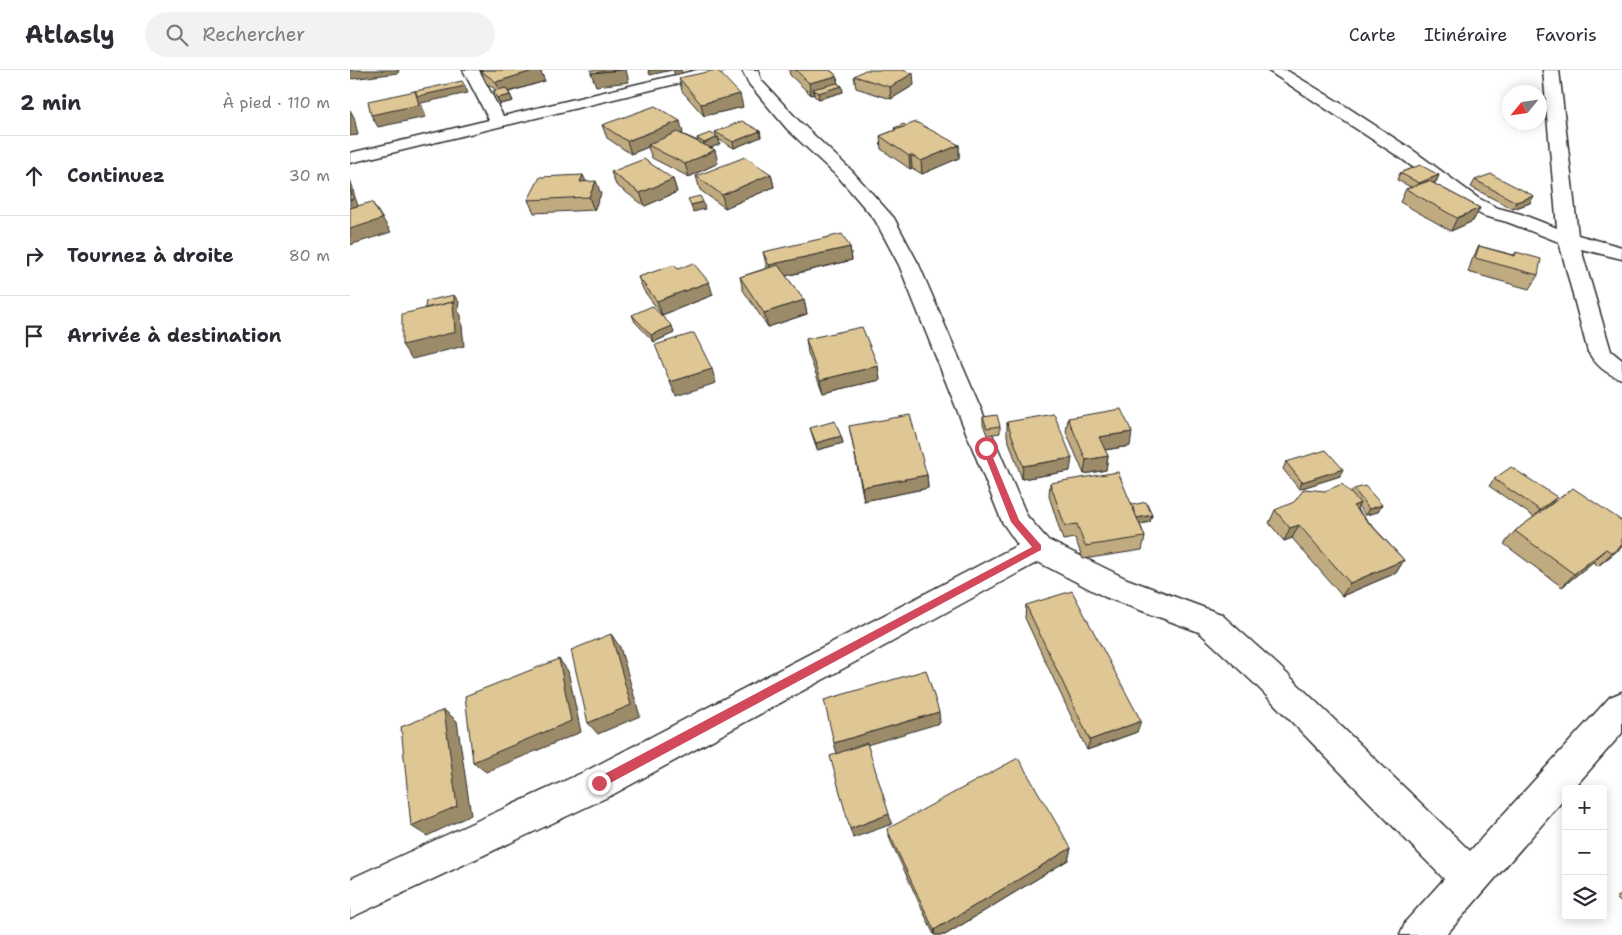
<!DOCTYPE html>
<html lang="fr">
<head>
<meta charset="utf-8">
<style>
  :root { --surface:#fff; --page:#f2f2f3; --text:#2b2b33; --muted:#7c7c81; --line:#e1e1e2 }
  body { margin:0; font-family:"Shantell Sans",sans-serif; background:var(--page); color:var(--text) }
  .controls { position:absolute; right:15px; bottom:15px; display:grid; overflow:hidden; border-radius:5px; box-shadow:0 2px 12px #0003 }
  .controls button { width:45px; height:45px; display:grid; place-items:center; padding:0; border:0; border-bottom:1px solid var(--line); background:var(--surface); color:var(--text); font:25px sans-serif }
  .compass { position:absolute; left:1152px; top:15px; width:45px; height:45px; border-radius:50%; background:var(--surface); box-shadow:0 2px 12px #0003; rotate:241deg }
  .stop { position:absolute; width:15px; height:15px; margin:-11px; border:4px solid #d1495b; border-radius:50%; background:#fff }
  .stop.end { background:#d1495b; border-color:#fff; box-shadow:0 1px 5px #0008 }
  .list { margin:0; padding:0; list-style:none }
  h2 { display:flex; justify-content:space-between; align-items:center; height:65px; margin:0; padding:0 20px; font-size:21px }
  h2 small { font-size:16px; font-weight:400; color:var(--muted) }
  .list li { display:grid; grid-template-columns:32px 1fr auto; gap:15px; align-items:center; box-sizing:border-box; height:80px; padding:0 20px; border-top:1px solid var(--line) }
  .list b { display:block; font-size:19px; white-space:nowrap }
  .list em { font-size:16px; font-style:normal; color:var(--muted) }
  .icon { flex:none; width:28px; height:28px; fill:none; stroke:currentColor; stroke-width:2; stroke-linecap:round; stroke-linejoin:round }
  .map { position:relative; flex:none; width:1272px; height:865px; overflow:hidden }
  header { display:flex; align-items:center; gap:30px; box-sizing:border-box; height:70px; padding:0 25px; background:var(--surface); border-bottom:1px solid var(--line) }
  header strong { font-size:24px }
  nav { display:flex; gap:28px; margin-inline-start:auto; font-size:18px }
  .search { width:350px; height:45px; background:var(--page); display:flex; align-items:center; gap:12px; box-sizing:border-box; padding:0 18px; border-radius:28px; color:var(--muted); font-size:19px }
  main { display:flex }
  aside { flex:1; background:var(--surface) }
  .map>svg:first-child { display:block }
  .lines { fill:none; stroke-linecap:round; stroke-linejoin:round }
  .minor-casing { stroke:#2b2b2b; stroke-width:3 }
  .minor { fill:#fff; fill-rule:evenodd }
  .wall { fill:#c0aa80; stroke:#2b2b2b }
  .shaded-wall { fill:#9c8b68; stroke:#2b2b2b }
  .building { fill:#dfc695; stroke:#2b2b2b }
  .route { fill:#d1495b }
</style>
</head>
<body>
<header>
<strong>Atlasly</strong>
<div class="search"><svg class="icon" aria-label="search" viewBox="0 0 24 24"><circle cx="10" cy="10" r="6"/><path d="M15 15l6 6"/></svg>Rechercher</div>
<nav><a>Carte</a><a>Itinéraire</a><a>Favoris</a></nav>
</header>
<main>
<aside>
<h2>2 min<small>À pied · 110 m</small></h2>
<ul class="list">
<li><svg class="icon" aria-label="ahead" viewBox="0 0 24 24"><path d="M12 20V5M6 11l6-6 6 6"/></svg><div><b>Continuez</b></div><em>30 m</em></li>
<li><svg class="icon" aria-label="right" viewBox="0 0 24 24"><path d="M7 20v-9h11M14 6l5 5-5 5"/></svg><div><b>Tournez à droite</b></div><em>80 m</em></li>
<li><svg class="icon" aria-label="arrive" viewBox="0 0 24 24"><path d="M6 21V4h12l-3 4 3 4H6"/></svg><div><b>Arrivée à destination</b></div></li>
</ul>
</aside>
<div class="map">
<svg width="1272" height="865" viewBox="0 0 1272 865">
  <rect width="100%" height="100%" fill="#fff"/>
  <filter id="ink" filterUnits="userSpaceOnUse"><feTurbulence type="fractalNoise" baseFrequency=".02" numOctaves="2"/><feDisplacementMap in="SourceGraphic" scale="10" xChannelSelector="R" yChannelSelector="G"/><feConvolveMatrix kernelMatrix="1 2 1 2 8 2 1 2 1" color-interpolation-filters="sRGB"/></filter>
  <g filter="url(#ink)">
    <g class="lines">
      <defs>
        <g id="minor">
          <polygon points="113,0 129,0 153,46 347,0 374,0 371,3 0,93 0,83 139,50"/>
          <polygon points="392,0 408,0 411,10 449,51 502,101 544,148 569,195 677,446 698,470 777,509 871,544 928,595 1120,781 1260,627 1272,622 1272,663 1223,719 1216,719 1216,727 1096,865 1050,865 1056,851 1094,809 906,615 849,562 755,527 688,492 262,725 0,848 0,809 236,701 668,475 652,452 549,195 525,150 490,109 437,59 399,14"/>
          <path d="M917 0H936L997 37 1064 81 1128 128 1148 138 1171 144 1207 158 1193 0H1209L1228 165 1272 177V189L1231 179 1261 281 1272 290V309C1256 304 1247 296 1238 282L1209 172 1157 152 1134 146 1114 136 1052 89Z"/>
        </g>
      </defs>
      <!-- minor casing -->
      <use href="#minor" class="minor-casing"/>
      <!-- minor -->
      <use href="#minor" class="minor"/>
    </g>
    <!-- wall -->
    <g class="wall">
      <polygon points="133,0 190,0 195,11 159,22 163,31 150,34 143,21 146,20 136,13 131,1"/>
      <polygon points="439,0 480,0 487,6 487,13 492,16 493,22 469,29 464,26 464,24 461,25 440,5"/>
      <polygon points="504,6 564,15 541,29 506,18"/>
      <polygon points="329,8 393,37 354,46 332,21"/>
      <polygon points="252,55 333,63 332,64 348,71 347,68 366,66 365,62 410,61 411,67 384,78 368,69 370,74 360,78 368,93 339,107 302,88 298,77 281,84 257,68"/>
      <polygon points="556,56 609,75 609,88 572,104 562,98 560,99 531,79 530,66 545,60 544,58"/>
      <polygon points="261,102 323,109 327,122 295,136 266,115"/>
      <polygon points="1050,103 1089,105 1086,112 1083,113 1130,138 1123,151 1101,161 1050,132 1056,119 1061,117 1047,110"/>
      <polygon points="421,104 424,117 375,138 350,120 346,106"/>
      <polygon points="1125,110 1184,126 1180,133 1163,139 1121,117"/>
      <polygon points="236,111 251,124 244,140 184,143 178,130"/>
      <polygon points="1129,176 1164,185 1166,182 1188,205 1179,219 1118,202 1122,190"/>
      <polygon points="500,177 502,190 436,206 454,230 457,244 418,257 393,220 390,207 417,198 413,182"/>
      <polygon points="328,199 363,225 312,245 294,221 288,207"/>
      <polygon points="282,245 324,263 304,272 285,252"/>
      <polygon points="456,269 528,296 530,310 473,323 458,283"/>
      <polygon points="633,347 650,356 650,363 637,365 633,354"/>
      <polygon points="718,348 780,376 755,380 758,386 756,400 734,404 716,362"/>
      <polygon points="657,352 720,401 672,409 657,366"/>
      <polygon points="499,356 577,405 578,418 514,431"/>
      <polygon points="460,358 491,366 493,373 467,380"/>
      <polygon points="936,392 990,406 949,419 933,399"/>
      <polygon points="1144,409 1201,434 1191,442 1272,477 1248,496 1243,492 1212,517 1154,474 1165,461 1184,447 1139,416"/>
      <polygon points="700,413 782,435 802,445 800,452 790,454 795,467 792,480 733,489 725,468 713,470 699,426"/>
      <polygon points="1004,419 1032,435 1028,442 1015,445 1008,436 1007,439 1054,490 1046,503 992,526 942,468 934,471 919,453 925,440 1001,423"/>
      <polygon points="676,535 787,662 737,680 675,548"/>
      <polygon points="537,759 721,778 718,790 595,865 584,865 541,772"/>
      <polygon points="1272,824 1272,834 1266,828"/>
    </g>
    <!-- shaded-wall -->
    <g class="shaded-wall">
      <polygon points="0,0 49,0 48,3 2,9 0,6"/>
      <polygon points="186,0 190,0 195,11 151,24 146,12"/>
      <polygon points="270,0 276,0 279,12 246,16 241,3"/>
      <polygon points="298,0 322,0 300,5"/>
      <polygon points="323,0 331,0 332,3 325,5"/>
      <polygon points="563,3 564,15 541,29 540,17"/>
      <polygon points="487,6 488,17 492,16 493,22 469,29 468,23 463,19 464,24 461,25 459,13"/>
      <polygon points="115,16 118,23 71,33 76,47 28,57 21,45 65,21"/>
      <polygon points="390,24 393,37 354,46 351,34"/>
      <polygon points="160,25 163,31 150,34 147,28"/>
      <polygon points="0,40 4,47 8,65 0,66"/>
      <polygon points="330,51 333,63 300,76 298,75 298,77 281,84 277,71"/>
      <polygon points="410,61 411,67 384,78 383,72"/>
      <polygon points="368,67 370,74 356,80 354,73"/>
      <polygon points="609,75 609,88 572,104 571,91"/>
      <polygon points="365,80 368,93 339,107 335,94"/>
      <polygon points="561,85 562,98 560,99 559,86"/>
      <polygon points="421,104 424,117 375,138 372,125"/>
      <polygon points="233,105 239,118 230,112"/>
      <polygon points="1089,105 1086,112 1066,120 1069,113"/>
      <polygon points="0,109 4,121 3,121 8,136 0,138"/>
      <polygon points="323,109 327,122 295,136 290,123"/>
      <polygon points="246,111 251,124 244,140 239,127"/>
      <polygon points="1184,126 1180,133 1163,139 1166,132"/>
      <polygon points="22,132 41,162 0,175 0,159"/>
      <polygon points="353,132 355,139 343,142 341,135"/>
      <polygon points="1130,138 1123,151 1101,161 1107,148"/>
      <polygon points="500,177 502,190 422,209 419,195"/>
      <polygon points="359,212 363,225 312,245 307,231"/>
      <polygon points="104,225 109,232 108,241 111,245 114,276 62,289 52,275 79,247"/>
      <polygon points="454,230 457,244 418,257 414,243"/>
      <polygon points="322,256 324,263 304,272 301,265"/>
      <polygon points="528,296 530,310 473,323 470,310"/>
      <polygon points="362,299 366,313 326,326 320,312"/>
      <polygon points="782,362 780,376 747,381 749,367"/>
      <polygon points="491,366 493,373 467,380 466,373"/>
      <polygon points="758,386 756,400 734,404 736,390"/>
      <polygon points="722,388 720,401 672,409 673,396"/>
      <polygon points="993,399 990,406 949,419 952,412"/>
      <polygon points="577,405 578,418 514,431 512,417"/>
      <polygon points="1207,427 1201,434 1184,447 1190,440"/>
      <polygon points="1010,433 1003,446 1003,436"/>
      <polygon points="1032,435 1028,442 1015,445 1019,439"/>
      <polygon points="802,445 800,452 786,455 787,448"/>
      <polygon points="949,455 942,468 934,471 940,458"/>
      <polygon points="1272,475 1272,477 1248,496 1262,483"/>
      <polygon points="1256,479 1243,492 1212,517 1224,504"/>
      <polygon points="1054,490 1046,503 992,526 1000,513"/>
      <polygon points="261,564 270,577 290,646 248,664 238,653"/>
      <polygon points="209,589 218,601 231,662 136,702 123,692"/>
      <polygon points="94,640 107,651 121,745 77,766 61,756"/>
      <polygon points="589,642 590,653 487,684 484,673"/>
      <polygon points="791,651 787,662 737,680 740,670"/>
      <polygon points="539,744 542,754 503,768 500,759"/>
      <polygon points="721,778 718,790 595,865 585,865 584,860"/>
    </g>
    <!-- building -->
    <g class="building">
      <polygon points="133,0 186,0 146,12 131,1"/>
      <polygon points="241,0 270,0 241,3"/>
      <polygon points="366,0 367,0 390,24 351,34 329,8"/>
      <polygon points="446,0 480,0 487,6 459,13"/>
      <polygon points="515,0 552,0 563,3 540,17 504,6"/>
      <polygon points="112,11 115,16 68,26 65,21 61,22"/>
      <polygon points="487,13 492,16 468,23 463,19"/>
      <polygon points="156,18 160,25 147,28 143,21"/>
      <polygon points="65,21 69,35 21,45 18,31"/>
      <polygon points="305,36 330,51 277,71 252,55"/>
      <polygon points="392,51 410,61 383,72 365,62"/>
      <polygon points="566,52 609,75 571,91 561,85 559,86 530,66"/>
      <polygon points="554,54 556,56 547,59 544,58"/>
      <polygon points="327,62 365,80 335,94 298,75"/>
      <polygon points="360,63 368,67 354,73 347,68"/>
      <polygon points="395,87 421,104 372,125 346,106"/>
      <polygon points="294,89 323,109 290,123 261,102"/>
      <polygon points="1070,95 1089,105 1069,113 1050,103"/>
      <polygon points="1141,104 1184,126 1166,132 1125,110"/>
      <polygon points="233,105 230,112 246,111 239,127 178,130 190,107"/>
      <polygon points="1079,111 1130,138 1107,148 1056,119"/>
      <polygon points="0,118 3,129 0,130"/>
      <polygon points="350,126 353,132 341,135 338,129"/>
      <polygon points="22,132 32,149 0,159 0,138"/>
      <polygon points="492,164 500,177 419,195 413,182"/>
      <polygon points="1129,176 1165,186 1166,182 1191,189 1188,205 1125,188"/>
      <polygon points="343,193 359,212 307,231 288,207 324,195 328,199"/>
      <polygon points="428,195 454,230 414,243 390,207"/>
      <polygon points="104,225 104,234 103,232 75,238 76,231"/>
      <polygon points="103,232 105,262 52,275 52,244"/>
      <polygon points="302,236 322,256 301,265 282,245"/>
      <polygon points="512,257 528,296 470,310 456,269"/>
      <polygon points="344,263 362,299 320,312 305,275"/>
      <polygon points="771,339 782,362 749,367 758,386 736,390 718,348"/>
      <polygon points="704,344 722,388 673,396 657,352"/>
      <polygon points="560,345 577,405 512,417 499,356"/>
      <polygon points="647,345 650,356 637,358 633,347"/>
      <polygon points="485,351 491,366 466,373 460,358"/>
      <polygon points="976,380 993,399 952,412 936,392"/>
      <polygon points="1161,397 1207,427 1190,440 1144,409"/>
      <polygon points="768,402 795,467 735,476 727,454 715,456 700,413"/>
      <polygon points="992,414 1010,433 1003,436 1054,490 1000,513 949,455 940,458 925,440 944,432 954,419 975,421"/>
      <polygon points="1015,416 1032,435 1019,439 1004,419"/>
      <polygon points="1223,418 1272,451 1272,475 1262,483 1256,479 1224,504 1165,461"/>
      <polygon points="796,432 802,445 787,448 782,435"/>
      <polygon points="722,521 791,651 740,670 676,535"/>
      <polygon points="261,564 281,635 238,653 221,580"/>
      <polygon points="209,589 221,651 123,692 115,626"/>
      <polygon points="576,600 589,642 484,673 474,630"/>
      <polygon points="94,640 107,736 61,756 51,657"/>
      <polygon points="517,673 539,744 500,759 480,686"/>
      <polygon points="668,688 721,778 584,860 537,759"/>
    </g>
  </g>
  <!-- route -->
  <polygon class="route" points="636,375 639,378 669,450 691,475 691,480 253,717 249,718 245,717 244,713 245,709 682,477 661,452 632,378"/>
</svg>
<div class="controls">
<button>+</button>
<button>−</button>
<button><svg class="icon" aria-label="layers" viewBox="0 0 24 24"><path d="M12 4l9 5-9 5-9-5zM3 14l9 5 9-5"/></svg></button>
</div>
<svg class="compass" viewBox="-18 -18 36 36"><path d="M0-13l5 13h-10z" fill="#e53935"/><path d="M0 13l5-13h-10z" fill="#7c7c81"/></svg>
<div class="stop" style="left:636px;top:378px"></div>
<div class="stop end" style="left:249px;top:713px"></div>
</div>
</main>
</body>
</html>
